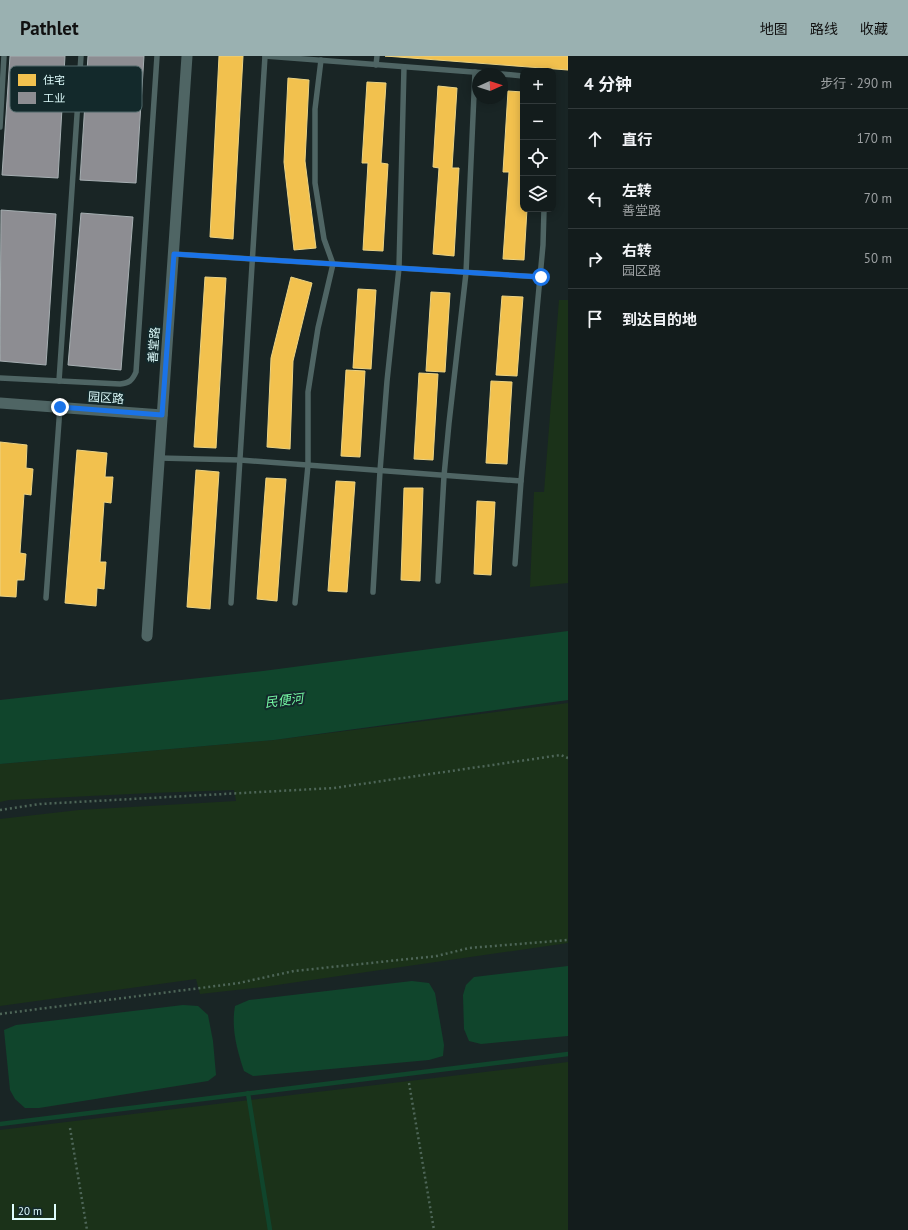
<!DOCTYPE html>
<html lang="zh">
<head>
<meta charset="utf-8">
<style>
  :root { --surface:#131c1c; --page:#1c2525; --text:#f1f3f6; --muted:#9da1a3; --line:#323a3b; --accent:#9ab1b1 }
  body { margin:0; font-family:"PT Sans","Noto Sans SC",sans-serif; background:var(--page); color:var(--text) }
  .controls { position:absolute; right:12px; top:12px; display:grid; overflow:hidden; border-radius:8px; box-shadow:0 2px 10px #0003 }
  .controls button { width:36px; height:36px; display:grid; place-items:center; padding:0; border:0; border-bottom:1px solid var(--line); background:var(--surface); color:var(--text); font:20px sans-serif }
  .compass { position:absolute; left:472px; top:12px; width:36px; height:36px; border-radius:50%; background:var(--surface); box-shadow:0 2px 10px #0003; rotate:87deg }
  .scale { position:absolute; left:12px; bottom:10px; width:44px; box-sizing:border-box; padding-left:4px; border:2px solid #dffdfd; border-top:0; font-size:11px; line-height:14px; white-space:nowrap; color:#dffdfd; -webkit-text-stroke:3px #13292b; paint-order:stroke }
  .stop { position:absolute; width:12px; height:12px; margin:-9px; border:3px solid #1a73e8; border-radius:50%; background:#fff }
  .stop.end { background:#1a73e8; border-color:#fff; box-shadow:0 1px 4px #0008 }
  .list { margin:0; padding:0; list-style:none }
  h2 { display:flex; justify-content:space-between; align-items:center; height:52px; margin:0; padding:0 16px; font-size:17px }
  h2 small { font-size:13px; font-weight:400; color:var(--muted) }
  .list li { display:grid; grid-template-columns:26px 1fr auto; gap:12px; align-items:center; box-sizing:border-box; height:60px; padding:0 16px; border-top:1px solid var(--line) }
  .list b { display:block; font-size:15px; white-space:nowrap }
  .list p { margin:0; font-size:13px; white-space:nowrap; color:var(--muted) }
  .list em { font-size:13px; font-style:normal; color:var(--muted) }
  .icon { flex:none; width:22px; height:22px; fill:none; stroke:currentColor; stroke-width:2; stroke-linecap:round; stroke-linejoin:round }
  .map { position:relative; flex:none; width:568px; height:1174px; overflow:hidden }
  header { display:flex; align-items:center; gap:24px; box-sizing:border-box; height:56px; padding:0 20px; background:var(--accent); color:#111 }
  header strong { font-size:19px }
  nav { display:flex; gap:22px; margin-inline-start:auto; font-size:14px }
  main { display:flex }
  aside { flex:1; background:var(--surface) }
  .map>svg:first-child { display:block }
  .green { fill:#1b3219 }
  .water { fill:#10452c }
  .homes { fill:#f2c14e; stroke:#ecd382 }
  .industry { fill:#8d8d92; stroke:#a6afb2 }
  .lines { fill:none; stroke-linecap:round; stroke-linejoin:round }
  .stream { stroke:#10452c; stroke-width:4.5 }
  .path { stroke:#4e6658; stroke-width:2.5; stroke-dasharray:2 3; stroke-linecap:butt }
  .service { stroke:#4f6564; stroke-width:5.5 }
  .minor { stroke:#4f6564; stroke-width:11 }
  .route { stroke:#1a73e8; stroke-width:5 }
  .labels { text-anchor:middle; stroke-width:4; stroke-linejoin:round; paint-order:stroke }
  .street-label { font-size:12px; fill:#dffdfd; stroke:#13292b }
  .water-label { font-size:13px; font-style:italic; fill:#74f6a3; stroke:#13292b }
  .key { fill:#13292b; stroke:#50696a; stroke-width:1 }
  .key-label { font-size:11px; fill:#dffdfd }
</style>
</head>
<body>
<header>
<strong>Pathlet</strong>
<nav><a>地图</a><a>路线</a><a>收藏</a></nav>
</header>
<main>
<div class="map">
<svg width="568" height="1174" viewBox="0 0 568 1174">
  <rect width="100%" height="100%" fill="#192525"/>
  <!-- green -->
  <g class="green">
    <polygon points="559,244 568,244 568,527 530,531 534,436 544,436"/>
    <polygon points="568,647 568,887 263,931 200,938 196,923 0,950 0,763 79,754 236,745 234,734 151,737 9,744 0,746 0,708 274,684"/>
    <polygon points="568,1006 568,1174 0,1174 0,1074"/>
  </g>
  <!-- water -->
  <g class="water">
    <polygon points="568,575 568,644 274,684 0,708 0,644 263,615"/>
    <polygon points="568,910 568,980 481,988 469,985 464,973 463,939 466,929 474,921"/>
    <path d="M412 925 429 927 435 937 444 989 443 1000 429 1004 253 1020 244 1015C237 994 231 972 235 950L249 944Z"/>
    <polygon points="183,949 198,950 208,959 213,985 216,1019 208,1025 39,1052 25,1052 15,1043 10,1034 4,974 16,969"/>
  </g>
  <!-- homes -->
  <g class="homes">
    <polygon points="219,0 243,0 233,183 210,181"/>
    <polygon points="385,0 568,0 568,14"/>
    <polygon points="288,22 309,24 305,105 316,192 294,194 284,106"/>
    <polygon points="367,26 386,27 381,107 388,108 383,195 363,194 368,107 362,107"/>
    <polygon points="438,30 457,32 452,112 459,112 454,200 433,198 439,112 433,111"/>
    <polygon points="508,35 523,36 522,116 523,116 523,153 527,153 524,204 503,203 509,116 503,116"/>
    <polygon points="205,221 226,222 216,392 194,391"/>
    <polygon points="291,221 312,227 293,305 290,393 267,391 271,302"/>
    <polygon points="358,233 376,234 371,313 353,312"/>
    <polygon points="431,236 450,237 445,316 426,315"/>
    <polygon points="502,240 523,241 517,320 496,319"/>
    <polygon points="346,314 365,315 360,401 341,400"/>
    <polygon points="419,317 438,318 433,404 414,403"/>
    <polygon points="491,325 512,326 507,408 486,407"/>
    <polygon points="0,386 27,389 26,412 33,413 31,439 24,438 20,497 26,498 24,524 17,524 16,541 0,540"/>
    <polygon points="77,394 107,397 105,421 113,421 111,447 104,446 100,506 106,506 104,533 97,532 96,550 65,547"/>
    <polygon points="196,414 219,416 210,553 187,551"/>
    <polygon points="266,422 286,423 277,545 257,543"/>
    <polygon points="336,425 355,426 347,536 328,535"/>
    <polygon points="404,432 423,432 420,525 401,524"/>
    <polygon points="477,445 495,446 491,519 474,518"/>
  </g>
  <!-- industry -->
  <g class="industry">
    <polygon points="10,0 65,0 58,122 2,119"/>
    <polygon points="88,0 144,0 136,127 80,124"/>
    <polygon points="1,154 56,158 46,309 0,305"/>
    <polygon points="81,157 133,161 121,314 68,309"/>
  </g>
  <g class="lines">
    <!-- stream -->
    <g class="stream">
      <polyline points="248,1037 270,1174"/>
      <polyline points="0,1068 568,998"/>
    </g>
    <!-- path -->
    <g class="path">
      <polyline points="0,754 40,748 334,732 561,699 568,702"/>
      <polyline points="0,958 239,927 294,915 437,900 469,892 568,884"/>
      <polyline points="409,1027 434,1174"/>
      <polyline points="70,1072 87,1174"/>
    </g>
    <!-- service -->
    <g class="service">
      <polyline points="265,0 499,18"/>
      <polyline points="376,9 377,0"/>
      <polyline points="502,18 523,20"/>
      <polyline points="0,71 4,0"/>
      <polyline points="174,198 541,221"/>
      <path d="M0 322 120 328C129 327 132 325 136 316L157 0"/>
      <polyline points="59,325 81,0"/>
      <polyline points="159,402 240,404 521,425"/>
      <polyline points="515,508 521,425 543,189 544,153"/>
      <polyline points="438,525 444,420 449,367 466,217 475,16"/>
      <polyline points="373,536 380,415 387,325 399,212 404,11"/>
      <polyline points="46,542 60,351"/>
      <polyline points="231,547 265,0"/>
      <polyline points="295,547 308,409 308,336 318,272 333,208 324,183 315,127 315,53 321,4"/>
    </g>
    <!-- minor -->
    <g class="minor">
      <polyline points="0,347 162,359"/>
      <polyline points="147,580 187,0"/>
    </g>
  </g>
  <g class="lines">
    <!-- route -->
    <polyline class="route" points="60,351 162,359 174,198 541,221"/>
  </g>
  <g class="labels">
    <!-- street labels -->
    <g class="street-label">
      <text transform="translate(154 289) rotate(-86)" y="4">善堂路</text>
      <text transform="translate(106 342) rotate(4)" y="4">园区路</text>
    </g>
    <!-- water labels -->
    <g class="water-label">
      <text transform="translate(284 644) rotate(-7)" y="5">民便河</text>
    </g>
  </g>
  <!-- legend -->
  <rect x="10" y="10" width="132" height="46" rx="6" class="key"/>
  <rect x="18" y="18" width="18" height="12" fill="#f2c14e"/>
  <rect x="18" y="36" width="18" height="12" fill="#8d8d92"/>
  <g class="key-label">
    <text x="43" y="28">住宅</text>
    <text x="43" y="46">工业</text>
  </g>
</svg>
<div class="controls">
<button>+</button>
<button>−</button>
<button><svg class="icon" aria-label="locate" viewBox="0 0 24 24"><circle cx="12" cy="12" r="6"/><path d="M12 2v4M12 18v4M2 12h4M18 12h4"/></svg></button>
<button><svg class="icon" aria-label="layers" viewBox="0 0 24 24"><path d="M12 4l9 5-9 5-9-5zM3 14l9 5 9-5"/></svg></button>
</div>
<svg class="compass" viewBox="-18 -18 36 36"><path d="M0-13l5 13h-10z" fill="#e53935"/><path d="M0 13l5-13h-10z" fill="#9da1a3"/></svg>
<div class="scale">20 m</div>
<div class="stop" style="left:541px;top:221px"></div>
<div class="stop end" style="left:60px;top:351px"></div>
</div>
<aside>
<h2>4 分钟<small>步行 · 290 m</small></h2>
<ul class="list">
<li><svg class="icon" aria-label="ahead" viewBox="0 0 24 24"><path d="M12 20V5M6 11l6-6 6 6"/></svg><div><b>直行</b></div><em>170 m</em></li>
<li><svg class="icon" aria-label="left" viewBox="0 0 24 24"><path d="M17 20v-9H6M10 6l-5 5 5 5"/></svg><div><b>左转</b><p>善堂路</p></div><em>70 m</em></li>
<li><svg class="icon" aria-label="right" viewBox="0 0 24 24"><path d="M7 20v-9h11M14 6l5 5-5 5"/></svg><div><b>右转</b><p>园区路</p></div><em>50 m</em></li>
<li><svg class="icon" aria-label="arrive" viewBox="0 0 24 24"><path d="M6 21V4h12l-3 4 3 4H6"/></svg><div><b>到达目的地</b></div></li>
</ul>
</aside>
</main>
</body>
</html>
